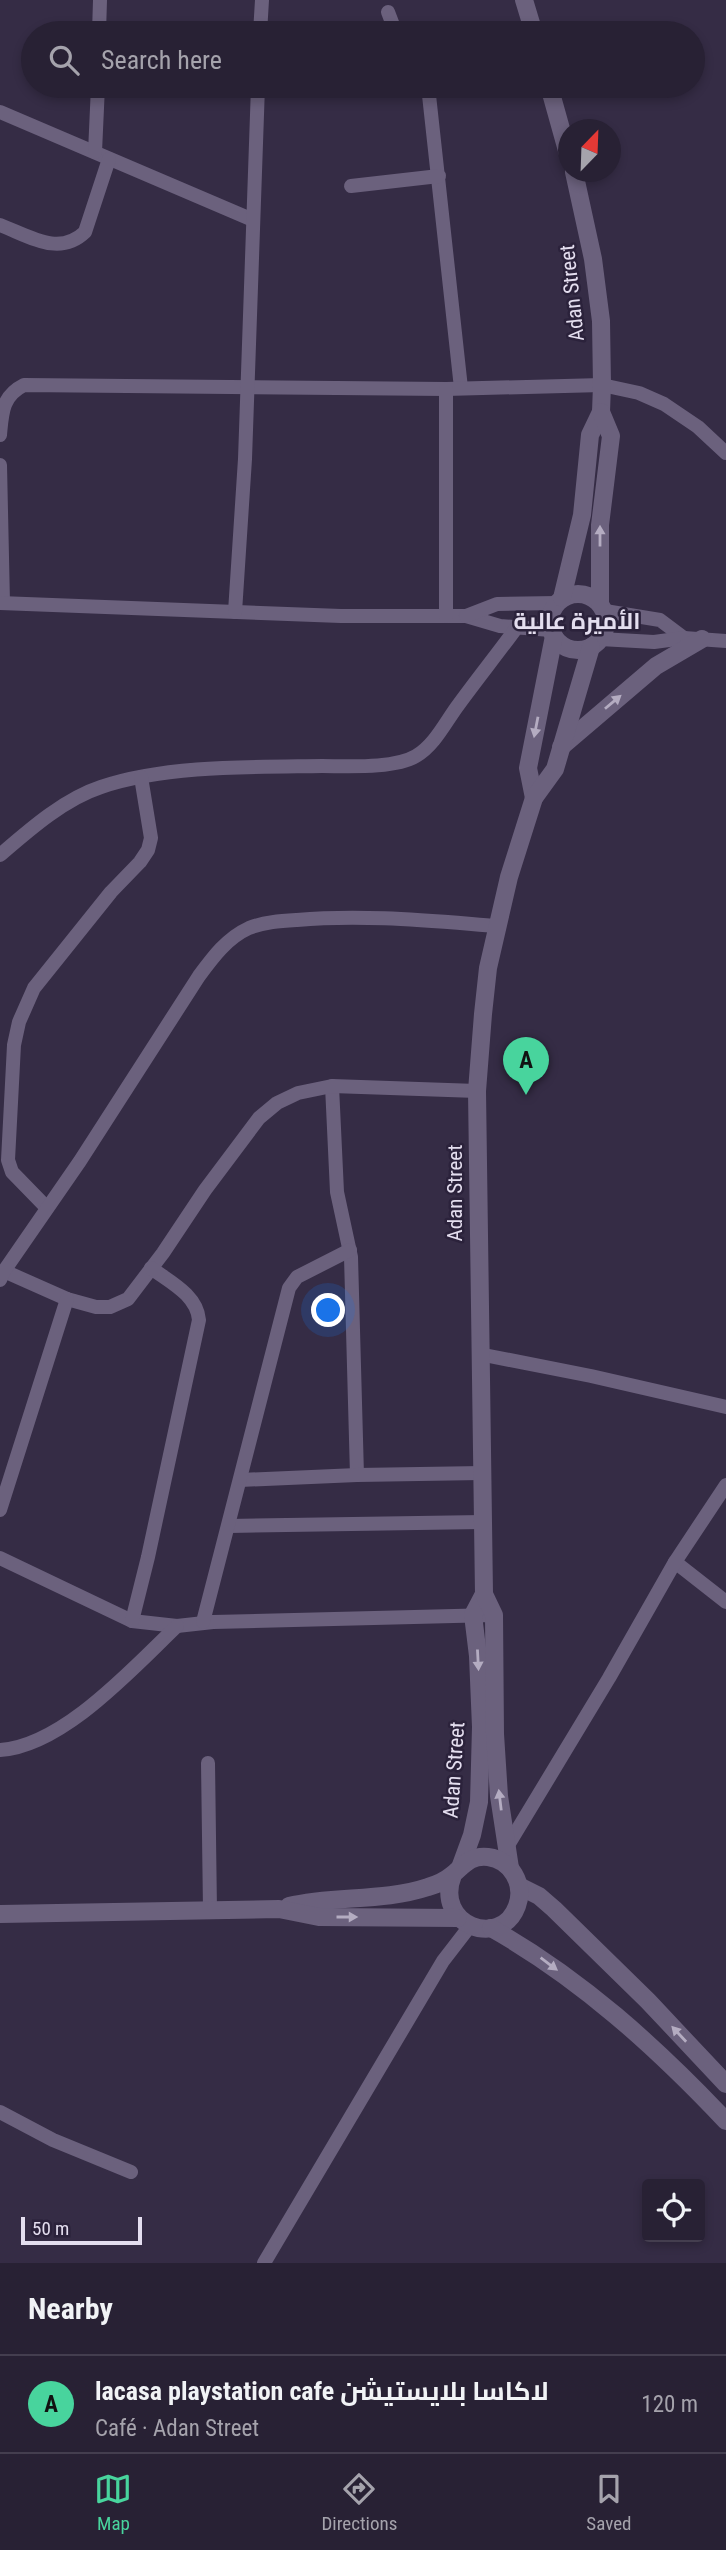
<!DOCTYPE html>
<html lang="en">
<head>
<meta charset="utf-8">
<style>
  :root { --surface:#282134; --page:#30293c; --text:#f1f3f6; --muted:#a5a3ac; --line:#443e4f; --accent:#48d49d }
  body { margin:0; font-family:"Roboto Condensed",Cairo,sans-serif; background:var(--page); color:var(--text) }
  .controls { position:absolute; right:21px; bottom:21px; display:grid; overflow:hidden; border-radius:7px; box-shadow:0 4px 10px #0003 }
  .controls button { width:63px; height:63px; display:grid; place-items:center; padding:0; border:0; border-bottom:2px solid var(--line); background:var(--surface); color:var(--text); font:35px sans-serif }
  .compass { position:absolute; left:558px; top:119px; width:63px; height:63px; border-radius:50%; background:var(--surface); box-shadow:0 4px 10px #0003; rotate:23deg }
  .scale { position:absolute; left:21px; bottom:18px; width:121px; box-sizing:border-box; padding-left:7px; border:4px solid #e4deef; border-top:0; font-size:19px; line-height:24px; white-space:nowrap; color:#e4deef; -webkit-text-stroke:5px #2b223b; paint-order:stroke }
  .you { position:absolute; left:329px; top:1311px; width:24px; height:24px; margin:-18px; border:5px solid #fff; border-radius:50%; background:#1a73e8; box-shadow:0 0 0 10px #1a73e833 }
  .badge { display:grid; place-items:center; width:46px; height:46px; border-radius:50%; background:var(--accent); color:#111; font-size:23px; font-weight:700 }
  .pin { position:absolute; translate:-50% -58px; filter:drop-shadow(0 2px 4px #0008) }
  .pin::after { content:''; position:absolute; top:37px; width:24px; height:21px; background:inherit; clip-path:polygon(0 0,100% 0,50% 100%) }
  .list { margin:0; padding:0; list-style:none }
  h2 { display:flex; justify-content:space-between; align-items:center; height:91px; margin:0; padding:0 28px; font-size:30px }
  h2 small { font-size:23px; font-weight:400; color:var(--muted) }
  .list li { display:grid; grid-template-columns:46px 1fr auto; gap:21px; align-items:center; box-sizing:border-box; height:98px; padding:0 28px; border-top:2px solid var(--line) }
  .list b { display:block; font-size:26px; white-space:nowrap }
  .list p { margin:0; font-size:23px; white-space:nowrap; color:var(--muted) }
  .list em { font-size:23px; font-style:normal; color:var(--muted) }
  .icon { flex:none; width:38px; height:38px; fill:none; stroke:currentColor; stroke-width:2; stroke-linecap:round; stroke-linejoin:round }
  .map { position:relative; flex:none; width:726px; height:2263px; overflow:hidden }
  .search { position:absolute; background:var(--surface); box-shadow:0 4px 10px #0003; left:21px; right:21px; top:21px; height:77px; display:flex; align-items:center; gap:18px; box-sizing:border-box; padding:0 24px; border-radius:38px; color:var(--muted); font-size:26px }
  .sheet { height:189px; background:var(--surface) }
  nav { display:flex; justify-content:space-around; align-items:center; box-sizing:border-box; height:98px; border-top:2px solid var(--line); background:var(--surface); font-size:19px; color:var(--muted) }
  nav a { display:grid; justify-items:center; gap:4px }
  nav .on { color:var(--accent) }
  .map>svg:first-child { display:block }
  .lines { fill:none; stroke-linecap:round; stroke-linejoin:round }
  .street { stroke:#6b617d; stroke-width:14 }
  .secondary { stroke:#6b617d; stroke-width:18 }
  .oneway { fill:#b4acc1 }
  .labels { text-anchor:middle; stroke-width:5; stroke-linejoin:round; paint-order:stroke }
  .street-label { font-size:21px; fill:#e4deef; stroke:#2b223b }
  .neighbourhood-label { font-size:23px; font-weight:bold; fill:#e4deef; stroke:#2b223b }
</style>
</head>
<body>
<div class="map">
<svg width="726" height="2263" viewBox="0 0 726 2263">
  <rect width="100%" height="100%" fill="#352c45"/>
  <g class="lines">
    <!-- street -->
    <g class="street">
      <polyline points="388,12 396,33"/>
      <polyline points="99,33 100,0"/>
      <polyline points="260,33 262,0"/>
      <polyline points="428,86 461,388"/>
      <polyline points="0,112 253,220"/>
      <polyline points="95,152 98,86"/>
      <polyline points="351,186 439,176"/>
      <path d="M0 225C29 236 59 257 85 232L109 159"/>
      <path d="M0 435C2 413 2 396 24 385L446 389 602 385 639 393 664 404 698 427 726 453"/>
      <polyline points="0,465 3,603"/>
      <polyline points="0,603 341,616 466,616 500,626 551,630"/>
      <polyline points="605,611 660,620 684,638"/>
      <polyline points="235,612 245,459 258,86"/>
      <polyline points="446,616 446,389"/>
      <polyline points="466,616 497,604 557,603"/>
      <polyline points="600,639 654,642 684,638 726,641"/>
      <path d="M0 855C29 830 64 799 101 787 166 765 253 767 322 766 347 766 394 769 416 756 435 745 446 721 459 704 478 678 498 653 517 627"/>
      <polyline points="332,1086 337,1192 351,1257 357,1475"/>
      <polyline points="47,1208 12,1172 8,1160 14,1045 19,1022 34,988 111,892 140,862 148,850 151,838 141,777"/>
      <polyline points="4,1271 67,1299 96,1307 110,1307 128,1299 163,1253 205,1190 259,1118 277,1103 298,1093 332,1086 477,1091"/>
      <path d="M0 1280 4 1271 80 1161 199 976C213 957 227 938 249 928 264 922 281 921 297 920 364 914 431 921 497 926"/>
      <polyline points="479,1354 591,1376 726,1407"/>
      <polyline points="240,1480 357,1475 482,1473"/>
      <polyline points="0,1510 67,1299"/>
      <polyline points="229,1526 483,1522"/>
      <polyline points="0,1558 132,1621 177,1626 213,1622 494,1615"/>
      <polyline points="675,1562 726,1602"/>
      <path d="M132 1621 148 1557 199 1320C197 1295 170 1282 151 1268"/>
      <polyline points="203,1622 289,1288 297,1277 350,1250"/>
      <path d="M0 1750C63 1746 133 1668 177 1626"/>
      <polyline points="208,1763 210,1910"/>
      <polyline points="507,1847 609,1678 675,1562 726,1485"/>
      <polyline points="0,2112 53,2140 131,2172"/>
      <polyline points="264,2263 443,1961 470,1926"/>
    </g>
    <!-- secondary -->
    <g class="secondary">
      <polyline points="524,0 534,33"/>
      <polyline points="549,86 568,154"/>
      <circle cx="578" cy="622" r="28"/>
      <polyline points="562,598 582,515 590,435 601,412 602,385 601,321 593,259 574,172"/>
      <polyline points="600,604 600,525 611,436 601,412"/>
      <polyline points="561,747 656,666 702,639"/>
      <polyline points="534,798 528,768 554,636"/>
      <polyline points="461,1865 472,1835 479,1802 481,1727 478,1656 473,1615 484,1594"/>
      <polyline points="510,1868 499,1796 495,1734 494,1615 484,1594 477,1091 483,1014 488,968 509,877 534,798 555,769 591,647"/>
      <polyline points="519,1886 539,1896 554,1909 648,2001 726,2084"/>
      <path d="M289 1906C334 1895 383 1902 428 1887 435 1885 446 1880 452 1875 464 1865 470 1855 488 1857 511 1860 525 1884 517 1906 501 1950 433 1925 453 1875"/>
      <polyline points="0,1914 279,1909 319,1917 458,1918"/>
      <path d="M491 1928C580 1978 656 2047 726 2121"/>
    </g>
  </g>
  <!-- one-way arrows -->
  <defs><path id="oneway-solid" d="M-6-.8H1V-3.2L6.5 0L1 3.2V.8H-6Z" transform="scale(1.75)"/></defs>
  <g class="oneway">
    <use href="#oneway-solid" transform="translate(600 536) rotate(-90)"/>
    <use href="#oneway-solid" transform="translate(613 702) rotate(-40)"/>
    <use href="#oneway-solid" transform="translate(536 727) rotate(101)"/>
    <use href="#oneway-solid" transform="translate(478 1660) rotate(87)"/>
    <use href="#oneway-solid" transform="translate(500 1800) rotate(-97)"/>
    <use href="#oneway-solid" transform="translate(347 1917)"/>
    <use href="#oneway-solid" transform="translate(549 1964) rotate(37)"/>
    <use href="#oneway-solid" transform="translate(679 2034) rotate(-133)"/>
  </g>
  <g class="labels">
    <!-- street labels -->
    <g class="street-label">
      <text transform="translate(572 293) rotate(-96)" y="7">Adan Street</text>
      <text transform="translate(455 1193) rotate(-90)" y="7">Adan Street</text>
      <text transform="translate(454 1770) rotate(-86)" y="7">Adan Street</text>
    </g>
    <!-- neighbourhood labels -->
    <g class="neighbourhood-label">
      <text x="577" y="629">الأميرة عالية</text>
    </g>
  </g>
</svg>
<div class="controls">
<button><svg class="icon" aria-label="locate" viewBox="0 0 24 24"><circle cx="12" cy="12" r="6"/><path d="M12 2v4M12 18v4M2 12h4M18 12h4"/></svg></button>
</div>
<svg class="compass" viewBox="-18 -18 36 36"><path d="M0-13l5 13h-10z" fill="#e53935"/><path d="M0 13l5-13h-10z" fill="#a5a3ac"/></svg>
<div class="scale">50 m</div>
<div class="you"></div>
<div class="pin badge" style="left:526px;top:1095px">A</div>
<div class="search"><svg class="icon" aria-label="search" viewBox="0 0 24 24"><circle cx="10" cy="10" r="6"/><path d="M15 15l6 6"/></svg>Search here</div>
</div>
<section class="sheet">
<h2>Nearby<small></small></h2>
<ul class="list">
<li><span class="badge">A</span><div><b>lacasa playstation cafe لاكاسا بلايستيشن</b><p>Café · Adan Street</p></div><em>120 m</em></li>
</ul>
</section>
<nav>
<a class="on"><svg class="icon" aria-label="map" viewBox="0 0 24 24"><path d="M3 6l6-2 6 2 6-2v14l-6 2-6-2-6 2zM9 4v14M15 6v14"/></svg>Map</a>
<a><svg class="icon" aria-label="directions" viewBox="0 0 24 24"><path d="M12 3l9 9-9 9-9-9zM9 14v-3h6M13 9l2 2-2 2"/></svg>Directions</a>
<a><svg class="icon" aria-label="saved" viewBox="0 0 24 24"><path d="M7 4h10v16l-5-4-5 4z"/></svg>Saved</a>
</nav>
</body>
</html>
